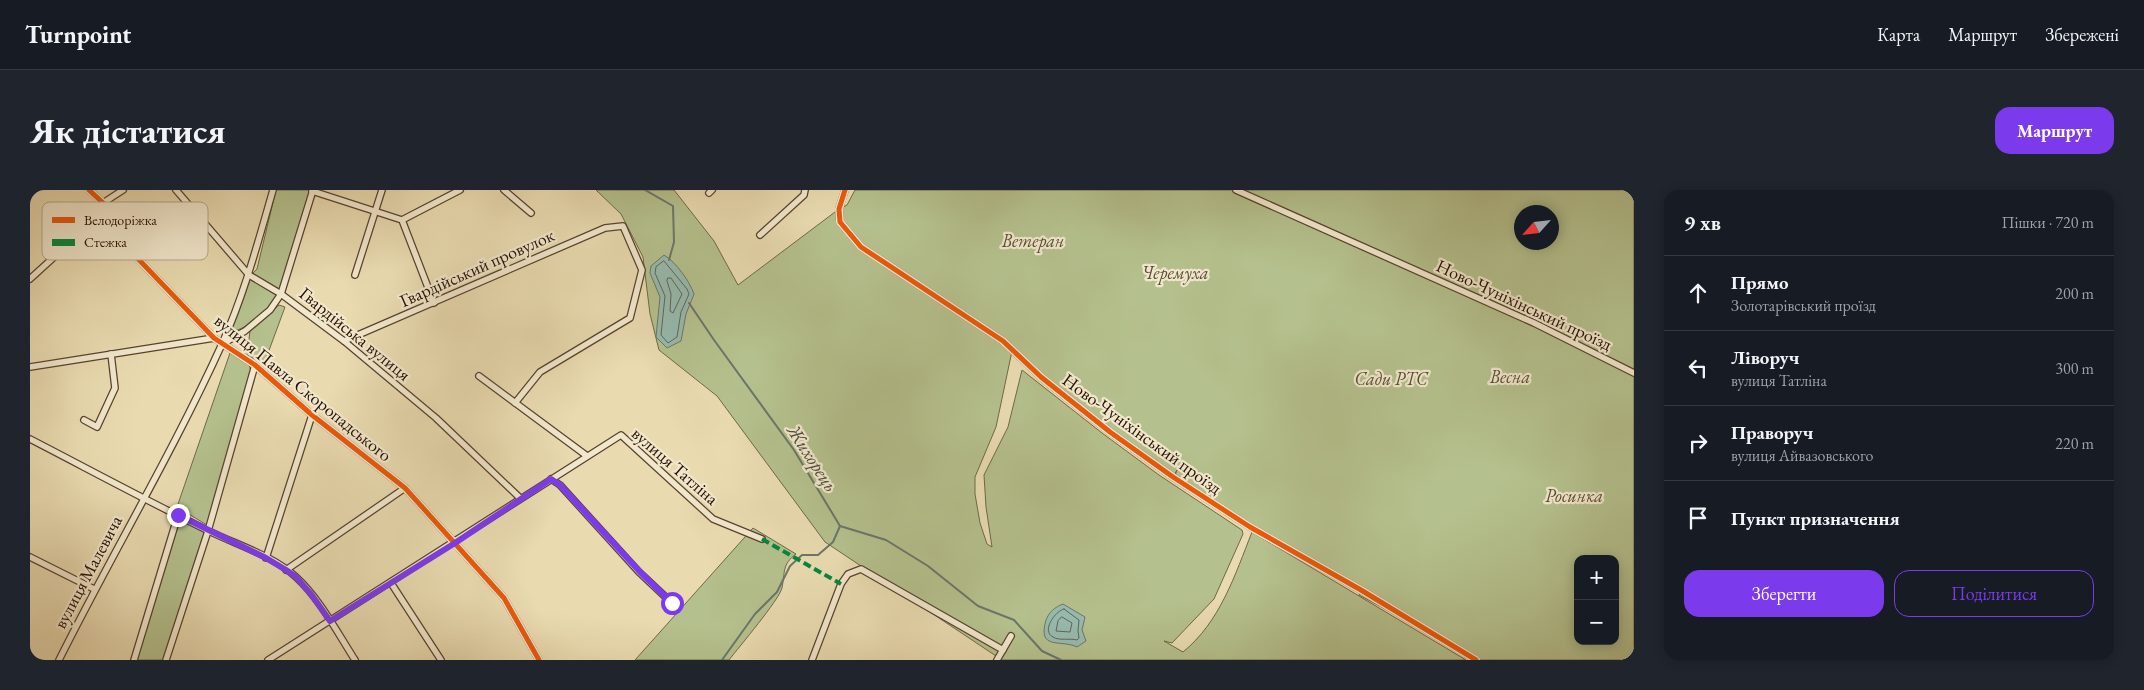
<!DOCTYPE html>
<html lang="uk">
<head>
<meta charset="utf-8">
<style>
  :root { --surface:#171b24; --page:#20242c; --text:#f1f3f6; --muted:#9ea1a6; --line:#363941; --accent:#7c3aed }
  body { margin:0; font-family:"EB Garamond",serif; background:var(--page); color:var(--text) }
  .controls { position:absolute; right:15px; bottom:15px; display:grid; overflow:hidden; border-radius:10px; box-shadow:0 2px 12px #0003 }
  .controls button { width:45px; height:45px; display:grid; place-items:center; padding:0; border:0; border-bottom:1px solid var(--line); background:var(--surface); color:var(--text); font:25px sans-serif }
  .compass { position:absolute; left:1484px; top:15px; width:45px; height:45px; border-radius:50%; background:var(--surface); box-shadow:0 2px 12px #0003; rotate:243deg }
  .stop { position:absolute; width:15px; height:15px; margin:-11px; border:4px solid #7c3aed; border-radius:50%; background:#fff }
  .stop.end { background:#7c3aed; border-color:#fff; box-shadow:0 1px 5px #0008 }
  .list { margin:0; padding:0; list-style:none }
  h2 { display:flex; justify-content:space-between; align-items:center; height:65px; margin:0; padding:0 20px; font-size:21px }
  h2 small { font-size:16px; font-weight:400; color:var(--muted) }
  .list li { display:grid; grid-template-columns:32px 1fr auto; gap:15px; align-items:center; box-sizing:border-box; height:75px; padding:0 20px; border-top:1px solid var(--line) }
  .list b { display:block; font-size:19px; white-space:nowrap }
  .list p { margin:0; font-size:16px; white-space:nowrap; color:var(--muted) }
  .list em { font-size:16px; font-style:normal; color:var(--muted) }
  .actions { display:flex; gap:10px; padding:15px 20px }
  .actions a { flex:1; padding:11px 0; border:1px solid var(--accent); border-radius:15px; text-align:center; font-size:18px; color:var(--accent) }
  .actions .main { background:var(--accent); color:#fff }
  .icon { flex:none; width:28px; height:28px; fill:none; stroke:currentColor; stroke-width:2; stroke-linecap:round; stroke-linejoin:round }
  .map { position:relative; flex:none; width:1604px; height:470px; overflow:hidden; border-radius:15px }
  header { display:flex; align-items:center; gap:30px; box-sizing:border-box; height:70px; padding:0 25px; background:var(--surface); border-bottom:1px solid var(--line) }
  header strong { font-size:24px }
  nav { display:flex; gap:28px; margin-inline-start:auto; font-size:18px }
  .intro { display:flex; align-items:center; justify-content:space-between; box-sizing:border-box; height:120px; padding:0 30px }
  h1 { margin:0; font-size:35px }
  .button { padding:12px 22px; border-radius:15px; background:var(--accent); color:#fff; font-size:18px; font-weight:700 }
  main { display:flex; gap:30px; padding:0 30px }
  aside { flex:1; background:var(--surface); border-radius:15px; box-shadow:0 2px 12px #0003 }
  .map>svg:first-child { display:block }
  .green { fill:#b4c08d; stroke:#6e6848; fill-rule:evenodd }
  .water { fill:#97baae; stroke:#6a766a }
  .lines { fill:none; stroke-linecap:round; stroke-linejoin:round }
  .shore { stroke:#5f6558; stroke-width:1 }
  .stream { stroke:#6a766a; stroke-width:2 }
  .street-casing { stroke:#58422e; stroke-width:8 }
  .street { stroke:#f1e7cc; stroke-width:5.5 }
  .quiet { stroke:#00873e; stroke-width:4; stroke-dasharray:8 4; stroke-linecap:butt }
  .cycleway-casing { stroke:#f1e7cc; stroke-width:8 }
  .cycleway { stroke:#e8590c; stroke-width:5 }
  .route { stroke:#7c3aed; stroke-width:6 }
  .labels { text-anchor:middle; stroke-width:4.5; stroke-linejoin:round; paint-order:stroke }
  .park-label { font-size:18px; font-style:italic; fill:#584e33; stroke:#f1e7cc }
  .street-label { font-size:18px; fill:#271003; stroke:#f1e7cc }
  .water-label { font-size:19px; font-style:italic; fill:#4e4c3f; stroke:#f1e7cc }
  .key { fill:#f1e7cc; stroke:#b4a690; stroke-width:1 }
  .key-label { font-size:14px; fill:#271003 }
</style>
</head>
<body>
<header>
<strong>Turnpoint</strong>
<nav><a>Карта</a><a>Маршрут</a><a>Збережені</a></nav>
</header>
<div class="intro"><h1>Як дістатися</h1><a class="button">Маршрут</a></div>
<main>
<div class="map">
<svg width="1604" height="470" viewBox="0 0 1604 470">
  <rect width="100%" height="100%" fill="#e9dab0"/>
  <filter id="stains"><feTurbulence type="fractalNoise" baseFrequency=".004" numOctaves="4"/><feColorMatrix values="0 0 0 0 .2 0 0 0 0 .09 0 0 0 0 .02 0 0 0 .5 -.17"/></filter>
  <radialGradient id="worn" r=".72"><stop offset=".6" stop-color="#630" stop-opacity="0"/><stop offset="1" stop-color="#630" stop-opacity=".3"/></radialGradient>
  <!-- green -->
  <g class="green">
    <path d="M246 0H281L249 105C237 120 221 138 200 142L222 84 227 79Z"/>
    <path d="M566 0H644L684 51 708 95 809 19 817 15 825 0H1604V470H1446L1411 449 1329 405 1331 400 1144 288 1147 280 1143 287 1023 197 982 161 966 237 945 287V304L950 333 957 354 962 357 956 317 954 285 978 237 992 180 1072 243 1129 285 1212 340 1213 344 1184 409 1142 453 1134 451 1153 462C1190 432 1205 385 1222 342L1436 470H972L795 352 687 206 629 160 620 124 613 67 591 24ZM1492 22H1522V52H1492ZM1548 369H1585V451H1548Z"/>
    <polygon points="249,115 255,117 234,174 217,165 220,141"/>
    <polygon points="200,163 219,175 221,181 177,335 147,317"/>
    <polygon points="150,329 175,343 133,470 107,470"/>
    <path d="M723 338 766 364C752 374 755 383 752 398 749 410 709 457 699 470H605Z"/>
  </g>
  <!-- water -->
  <g class="water">
    <path d="M634 65C646 72 660 92 664 104L656 124 651 151 637 158 626 147 630 107 620 83 621 76Z"/>
    <path d="M1033 414 1055 427 1052 440 1056 451 1047 457C1031 449 1007 461 1016 430 1019 422 1025 417 1033 414Z"/>
  </g>
  <g class="lines">
    <!-- shore -->
    <g class="shore">
      <polygon points="634,71 657,99 659,104 651,122 647,147 638,153 631,145 635,106 625,83 626,77"/>
      <polygon points="638,88 641,88 652,104 643,123 640,121 641,104 637,91"/>
      <path d="M1034 419 1049 430 1048 441 1049 448 1047 450C1040 448 1029 451 1023 447 1011 441 1025 421 1034 419Z"/>
      <polygon points="1032,427 1042,433 1040,442 1026,441 1028,431"/>
    </g>
    <!-- stream -->
    <g class="stream">
      <polyline points="615,0 643,16 644,52 639,70"/>
      <polyline points="659,113 684,150 764,260 810,336 856,350 898,376 948,416 984,430 1012,461 1031,470"/>
      <polyline points="692,470 725,424 747,402 760,376 772,365 788,365 803,352 810,336"/>
    </g>
    <defs>
      <g id="street">
        <polyline points="59,0 73,13 68,27 184,148 225,175 282,225 375,298 474,408 509,470"/>
        <polyline points="146,0 219,85 251,104 314,151 406,228 490,308"/>
        <polyline points="474,0 501,23"/>
        <polyline points="815,0 809,19 810,32 831,57 973,151 1011,187 1080,242 1143,287 1220,337 1331,400 1446,470"/>
        <polyline points="1206,0 1504,133 1604,183"/>
        <polyline points="282,1 372,30 404,113"/>
        <polyline points="679,3 682,0"/>
        <polyline points="73,13 93,0"/>
        <polyline points="372,30 430,0"/>
        <polyline points="730,45 774,5 775,0"/>
        <polyline points="325,85 352,0"/>
        <polyline points="0,89 68,27"/>
        <polyline points="314,151 575,38 593,36 612,80 600,128 510,182 485,213"/>
        <polyline points="192,154 215,141 240,120 251,104 283,0"/>
        <polyline points="0,177 184,148"/>
        <polyline points="449,186 557,266"/>
        <polyline points="54,230 67,237 85,198 81,164"/>
        <path d="M0 249C60 280 119 312 179 341 207 355 242 365 266 387 290 409 307 442 325 470"/>
        <polyline points="521,289 530,295 609,382 642,413"/>
        <polyline points="0,367 64,399"/>
        <polyline points="236,368 282,225"/>
        <polyline points="256,380 375,298"/>
        <polyline points="361,393 411,470"/>
        <path d="M29 470C82 364 143 262 192 154 214 105 228 52 243 0"/>
        <polyline points="104,470 148,325"/>
        <polyline points="136,470 178,341 225,175"/>
        <path d="M238 470C356 396 473 320 591 245L683 329 732 349"/>
        <polyline points="782,470 811,394 818,384 831,379 973,460"/>
        <polyline points="967,470 981,446"/>
      </g>
    </defs>
    <!-- street casing -->
    <use href="#street" class="street-casing"/>
    <!-- street -->
    <use href="#street" class="street"/>
    <!-- quiet -->
    <polyline class="quiet" points="732,349 811,394"/>
    <defs>
      <g id="cycleway">
        <polyline points="59,0 73,13 68,27 184,148 225,175 282,225 375,298 474,408 509,470"/>
        <polyline points="815,0 809,19 810,32 831,57 973,151 1011,187 1080,242 1143,287 1220,337 1331,400 1446,470"/>
      </g>
    </defs>
    <!-- cycleway casing -->
    <use href="#cycleway" class="cycleway-casing"/>
    <!-- cycleway -->
    <use href="#cycleway" class="cycleway"/>
  </g>
  <g class="lines">
    <!-- route -->
    <polyline class="route" points="148,325 236,368 256,380 266,387 281,404 300,431 425,353 521,289 530,295 610,382 642,413"/>
  </g>
  <g class="labels">
    <!-- park labels -->
    <g class="park-label">
      <text x="1003" y="57">Ветеран</text>
      <text x="1145" y="89">Черемуха</text>
      <text x="1480" y="193">Весна</text>
      <text x="1361" y="195">Сади РТС</text>
      <text x="1544" y="312">Росинка</text>
    </g>
    <!-- street labels -->
    <g class="street-label">
      <text transform="translate(447 78) rotate(-24)" y="6">Гвардійський провулок</text>
      <text transform="translate(1494 115) rotate(25)" y="6">Ново-Чуніхінський проїзд</text>
      <text transform="translate(325 144) rotate(39)" y="6">Гвардійська вулиця</text>
      <text transform="translate(273 198) rotate(39)" y="6">вулиця Павла Скоропадського</text>
      <text transform="translate(1112 244) rotate(36)" y="6">Ново-Чуніхінський проїзд</text>
      <text transform="translate(645 276) rotate(41)" y="6">вулиця Татліна</text>
      <text transform="translate(58 382) rotate(-62)" y="6">вулиця Малевича</text>
    </g>
    <!-- water labels -->
    <g class="water-label">
      <text transform="translate(783 268) rotate(57)" y="7">Жихорець</text>
    </g>
  </g>
  <!-- legend -->
  <rect x="12" y="12" width="166" height="58" rx="8" class="key"/>
  <rect x="22" y="27" width="23" height="6" fill="#e8590c"/>
  <rect x="22" y="49" width="23" height="7" fill="#00873e"/>
  <g class="key-label">
    <text x="54" y="35">Велодоріжка</text>
    <text x="54" y="57">Стежка</text>
  </g>
  <rect width="100%" height="100%" filter="url(#stains)"/>
  <rect width="100%" height="100%" fill="url(#worn)"/>
</svg>
<div class="controls">
<button>+</button>
<button>−</button>
</div>
<svg class="compass" viewBox="-18 -18 36 36"><path d="M0-13l5 13h-10z" fill="#e53935"/><path d="M0 13l5-13h-10z" fill="#9ea1a6"/></svg>
<div class="stop" style="left:642px;top:413px"></div>
<div class="stop end" style="left:148px;top:325px"></div>
</div>
<aside>
<h2>9 хв<small>Пішки · 720 m</small></h2>
<ul class="list">
<li><svg class="icon" aria-label="ahead" viewBox="0 0 24 24"><path d="M12 20V5M6 11l6-6 6 6"/></svg><div><b>Прямо</b><p>Золотарівський проїзд</p></div><em>200 m</em></li>
<li><svg class="icon" aria-label="left" viewBox="0 0 24 24"><path d="M17 20v-9H6M10 6l-5 5 5 5"/></svg><div><b>Ліворуч</b><p>вулиця Татліна</p></div><em>300 m</em></li>
<li><svg class="icon" aria-label="right" viewBox="0 0 24 24"><path d="M7 20v-9h11M14 6l5 5-5 5"/></svg><div><b>Праворуч</b><p>вулиця Айвазовського</p></div><em>220 m</em></li>
<li><svg class="icon" aria-label="arrive" viewBox="0 0 24 24"><path d="M6 21V4h12l-3 4 3 4H6"/></svg><div><b>Пункт призначення</b></div></li>
</ul>
<div class="actions"><a class="main">Зберегти</a><a>Поділитися</a></div>
</aside>
</main>
</body>
</html>
